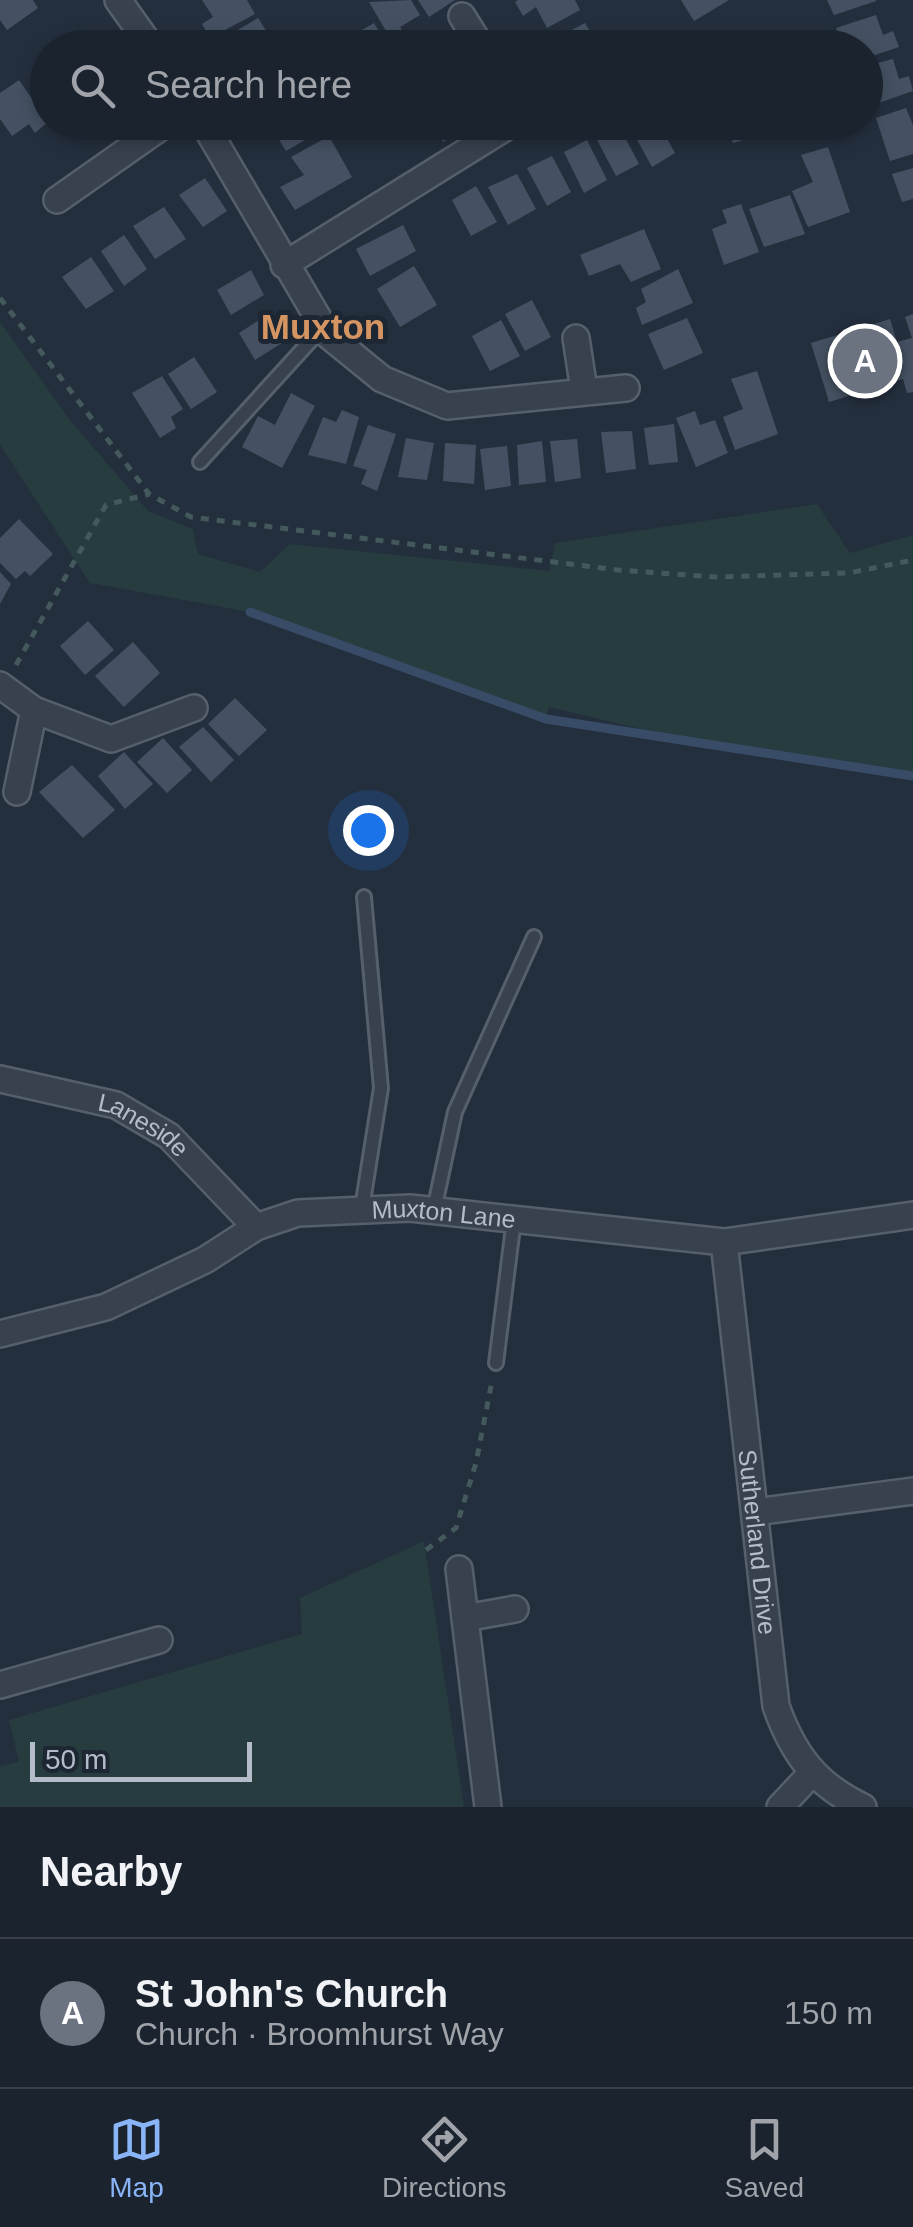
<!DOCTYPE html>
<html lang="en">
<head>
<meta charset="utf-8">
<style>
  :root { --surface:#1b232e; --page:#282f3a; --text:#f1f3f6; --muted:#a0a4aa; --line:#39404a; --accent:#8ab4f8 }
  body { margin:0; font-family:Helvetica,sans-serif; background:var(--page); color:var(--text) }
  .scale { position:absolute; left:30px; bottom:25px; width:222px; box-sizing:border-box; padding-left:10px; border:5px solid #b4bcc9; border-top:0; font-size:28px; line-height:35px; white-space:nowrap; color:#b4bcc9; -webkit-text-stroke:8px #1d2633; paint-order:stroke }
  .you { position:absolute; left:368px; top:830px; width:35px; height:35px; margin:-25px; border:8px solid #fff; border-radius:50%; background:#1a73e8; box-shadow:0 0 0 15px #1a73e833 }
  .badge { display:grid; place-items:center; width:65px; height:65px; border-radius:50%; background:var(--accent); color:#fff; font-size:32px; font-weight:700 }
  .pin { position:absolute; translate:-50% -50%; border:5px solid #fff; box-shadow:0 2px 10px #0006 }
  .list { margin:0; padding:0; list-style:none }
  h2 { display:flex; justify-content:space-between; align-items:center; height:130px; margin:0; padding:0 40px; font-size:42px }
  h2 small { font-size:32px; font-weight:400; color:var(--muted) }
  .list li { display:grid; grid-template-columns:65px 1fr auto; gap:30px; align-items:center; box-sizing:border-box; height:150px; padding:0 40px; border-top:2px solid var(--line) }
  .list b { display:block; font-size:38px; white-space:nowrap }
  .list p { margin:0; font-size:32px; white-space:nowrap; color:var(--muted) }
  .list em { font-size:32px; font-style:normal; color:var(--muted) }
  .icon { flex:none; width:55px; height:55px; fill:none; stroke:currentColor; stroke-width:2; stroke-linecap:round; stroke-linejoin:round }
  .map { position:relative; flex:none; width:913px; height:1807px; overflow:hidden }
  .search { position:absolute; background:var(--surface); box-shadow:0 5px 15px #0003; left:30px; right:30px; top:30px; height:110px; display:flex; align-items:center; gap:25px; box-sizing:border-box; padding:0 35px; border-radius:55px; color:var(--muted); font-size:38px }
  .sheet { height:280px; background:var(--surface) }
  nav { display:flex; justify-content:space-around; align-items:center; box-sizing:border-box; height:140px; border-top:2px solid var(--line); background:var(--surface); font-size:28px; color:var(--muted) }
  nav a { display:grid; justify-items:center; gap:5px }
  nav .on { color:var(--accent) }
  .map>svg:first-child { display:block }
  .green { fill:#263c3f }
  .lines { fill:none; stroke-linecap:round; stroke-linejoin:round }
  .stream { stroke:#394c67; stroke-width:9 }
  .building { fill:#455162 }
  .lane-casing { stroke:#565f6c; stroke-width:18 }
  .street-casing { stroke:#565f6c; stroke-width:30 }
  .path { stroke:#44595c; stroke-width:5; stroke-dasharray:8 8; stroke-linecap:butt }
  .lane { stroke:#38414e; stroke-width:12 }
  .street { stroke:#38414e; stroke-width:25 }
  .labels { text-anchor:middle; stroke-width:10; stroke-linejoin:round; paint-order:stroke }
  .street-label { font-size:25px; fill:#b4bcc9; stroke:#1d2633 }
  .district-label { font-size:35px; font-weight:bold; fill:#d59563; stroke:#1d2633 }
</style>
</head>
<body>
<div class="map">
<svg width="913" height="1807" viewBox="0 0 913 1807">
  <rect width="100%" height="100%" fill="#242f3e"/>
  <!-- green -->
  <g class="green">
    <polygon points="0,322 69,419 148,511 193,529 198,554 260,572 290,544 550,571 555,543 817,504 850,553 913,535 913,772 755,756 549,707 546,719 250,612 90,583 0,445"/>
    <polygon points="424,1541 464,1807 0,1807 0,1766 19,1762 9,1720 302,1634 300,1598"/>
  </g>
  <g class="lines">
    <!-- stream -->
    <polyline class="stream" points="250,612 546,719 913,776"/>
  </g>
  <!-- building -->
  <g class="building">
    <polygon points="0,0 33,0 38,8 7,30 0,20"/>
    <polygon points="202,0 247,0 255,14 210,38 202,24 213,17"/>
    <polygon points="411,0 420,15 400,27 408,40 396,48 369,2"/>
    <polygon points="418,0 455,0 429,17"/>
    <polygon points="518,0 575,0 580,10 547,28 536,7 523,16 515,2"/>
    <polygon points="681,0 729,0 694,21"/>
    <polygon points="827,0 876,0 876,1 834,15"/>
    <polygon points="876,15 883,35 893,31 899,47 866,58 866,48 844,48 836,28"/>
    <polygon points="258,18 277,48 219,48 216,43"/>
    <polygon points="374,23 389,48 331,48"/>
    <polygon points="585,23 600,48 537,48"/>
    <polygon points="727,31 731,42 750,40 752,48 703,48 701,38"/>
    <polygon points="893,59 899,79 909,76 913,91 867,107 866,66"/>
    <polygon points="19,80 48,122 35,133 29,124 12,136 0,119 0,93"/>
    <polygon points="906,108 913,125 913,154 890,161 876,118"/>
    <polygon points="268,122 314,122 319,132 286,151"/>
    <polygon points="431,122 474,122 443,142"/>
    <polygon points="640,122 658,122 675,153 652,167 630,127"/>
    <polygon points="728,122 776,122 778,130 733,143"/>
    <polygon points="619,126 639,164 616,176 596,138"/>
    <polygon points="329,136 352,177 295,210 280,187 304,175 291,157"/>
    <polygon points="587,140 607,180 584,193 564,152"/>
    <polygon points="828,147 850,212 808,227 792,191 813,182 801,155"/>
    <polygon points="552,156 571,192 547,206 527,168"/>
    <polygon points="913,168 913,199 902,202 892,174"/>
    <polygon points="517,174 536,209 508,225 488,187"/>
    <polygon points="205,178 227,211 203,227 179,195"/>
    <polygon points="476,186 497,222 471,236 452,200"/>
    <polygon points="790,195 805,234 764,247 749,209"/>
    <polygon points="741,204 759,252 724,265 712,229 727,223 722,210"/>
    <polygon points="164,207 186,239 155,259 133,226"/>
    <polygon points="403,225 416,251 370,276 356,249"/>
    <polygon points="644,229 661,269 631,282 620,264 589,276 580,255"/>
    <polygon points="124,235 147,269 124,286 101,251"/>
    <polygon points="91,257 114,291 86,309 62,277"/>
    <polygon points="414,266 437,305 400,327 377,289"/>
    <polygon points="678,269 693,303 642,325 636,308 646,302 641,289"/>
    <polygon points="251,270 264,295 231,315 217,290"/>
    <polygon points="532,300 551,337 525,351 505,314"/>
    <polygon points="273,311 290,338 255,360 239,333"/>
    <polygon points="913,314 913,392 907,393 903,379 829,402 811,343 890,319 897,342 912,338 905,317"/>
    <polygon points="687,318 703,353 664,370 648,334"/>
    <polygon points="501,320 520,356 490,371 472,336"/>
    <polygon points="194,357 217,392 191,409 168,374"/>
    <polygon points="757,371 778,434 735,450 723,417 743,409 731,379"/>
    <polygon points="162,376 183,409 171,417 176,428 160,438 132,393"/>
    <polygon points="291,393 315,406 282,468 242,447 258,416 275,425"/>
    <polygon points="342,410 359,417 346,464 308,455 323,417 336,422"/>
    <polygon points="695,411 700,425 715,420 728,453 696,467 676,418"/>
    <polygon points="674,424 678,462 649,465 644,428"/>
    <polygon points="368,425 396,434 377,491 361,484 367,470 353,466"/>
    <polygon points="632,431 636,469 606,473 601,432"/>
    <polygon points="406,438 434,443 427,480 398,477"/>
    <polygon points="577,439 581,478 555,482 550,441"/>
    <polygon points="542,441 546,482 519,485 517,445"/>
    <polygon points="445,443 476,445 474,484 443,481"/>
    <polygon points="507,446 511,486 485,490 480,449"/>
    <polygon points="19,519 53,554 30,576 25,571 16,579 0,563 0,538"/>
    <polygon points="0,572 11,584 0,604"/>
    <polygon points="88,621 114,650 85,675 60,646"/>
    <polygon points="133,642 160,673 124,707 95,676"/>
    <polygon points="235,698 267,730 239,756 208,724"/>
    <polygon points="203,727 234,760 211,782 179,747"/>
    <polygon points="163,738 192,770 167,793 137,762"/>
    <polygon points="124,752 153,784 125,809 98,776"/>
    <polygon points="72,765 115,810 83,838 39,792"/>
  </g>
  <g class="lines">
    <defs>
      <g id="lane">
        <polyline points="200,462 323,327"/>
        <polyline points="362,1208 381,1088 364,897"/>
        <polyline points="434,1210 455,1112 534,937"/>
        <polyline points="496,1363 514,1219"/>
      </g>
      <g id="street">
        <polyline points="118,0 152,48"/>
        <polyline points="462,16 482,48"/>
        <polyline points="203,122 328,335 382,379 447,406 626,388"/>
        <polyline points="57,200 168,122"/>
        <polyline points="284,265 514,122"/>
        <polyline points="576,338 584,390"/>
        <polyline points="0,685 34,710 111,739 194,708"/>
        <polyline points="17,792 34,710"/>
        <path id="s1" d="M0 1079 116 1105 169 1136 256 1227"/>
        <path id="s2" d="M724 1242 776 1706C793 1754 816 1785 863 1807"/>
        <path id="s3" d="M0 1334 106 1307 205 1260 256 1227 298 1213 410 1208 724 1242 913 1215"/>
        <polyline points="755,1512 913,1491"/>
        <polyline points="459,1569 488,1807"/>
        <polyline points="465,1618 515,1609"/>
        <polyline points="0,1685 159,1640"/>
        <polyline points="780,1807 811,1774"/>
      </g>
    </defs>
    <!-- lane casing -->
    <use href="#lane" class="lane-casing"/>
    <!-- street casing -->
    <use href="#street" class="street-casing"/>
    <!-- path -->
    <g class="path">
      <polyline points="0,298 149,494 191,517 618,570 715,577 849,573 913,560"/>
      <polyline points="16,665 106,505 149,494"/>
      <polyline points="426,1550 456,1528 476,1463 492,1381"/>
    </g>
    <!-- lane -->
    <use href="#lane" class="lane"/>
    <!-- street -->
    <use href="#street" class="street"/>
  </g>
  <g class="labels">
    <!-- street labels -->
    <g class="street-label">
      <text dy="9" stroke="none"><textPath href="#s1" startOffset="152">Laneside</textPath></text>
      <text dy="9" stroke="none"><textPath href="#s3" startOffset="470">Muxton Lane</textPath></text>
      <text dy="9" stroke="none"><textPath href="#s2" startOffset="302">Sutherland Drive</textPath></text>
    </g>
    <!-- district labels -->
    <g class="district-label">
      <text x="323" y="339">Muxton</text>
    </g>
  </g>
</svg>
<div class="scale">50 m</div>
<div class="you"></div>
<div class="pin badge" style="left:865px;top:361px;background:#6b7280">A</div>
<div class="search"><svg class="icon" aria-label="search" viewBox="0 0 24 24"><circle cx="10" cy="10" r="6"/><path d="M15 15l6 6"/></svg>Search here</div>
</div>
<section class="sheet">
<h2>Nearby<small></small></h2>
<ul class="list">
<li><span class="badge" style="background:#6b7280">A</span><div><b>St John's Church</b><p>Church · Broomhurst Way</p></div><em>150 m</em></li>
</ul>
</section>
<nav>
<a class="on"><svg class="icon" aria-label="map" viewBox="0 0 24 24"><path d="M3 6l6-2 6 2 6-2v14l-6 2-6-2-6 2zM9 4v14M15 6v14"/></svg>Map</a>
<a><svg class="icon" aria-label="directions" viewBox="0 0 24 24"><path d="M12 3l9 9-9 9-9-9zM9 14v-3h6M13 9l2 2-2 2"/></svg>Directions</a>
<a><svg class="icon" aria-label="saved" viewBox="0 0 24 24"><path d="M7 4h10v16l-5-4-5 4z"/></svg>Saved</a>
</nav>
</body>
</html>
